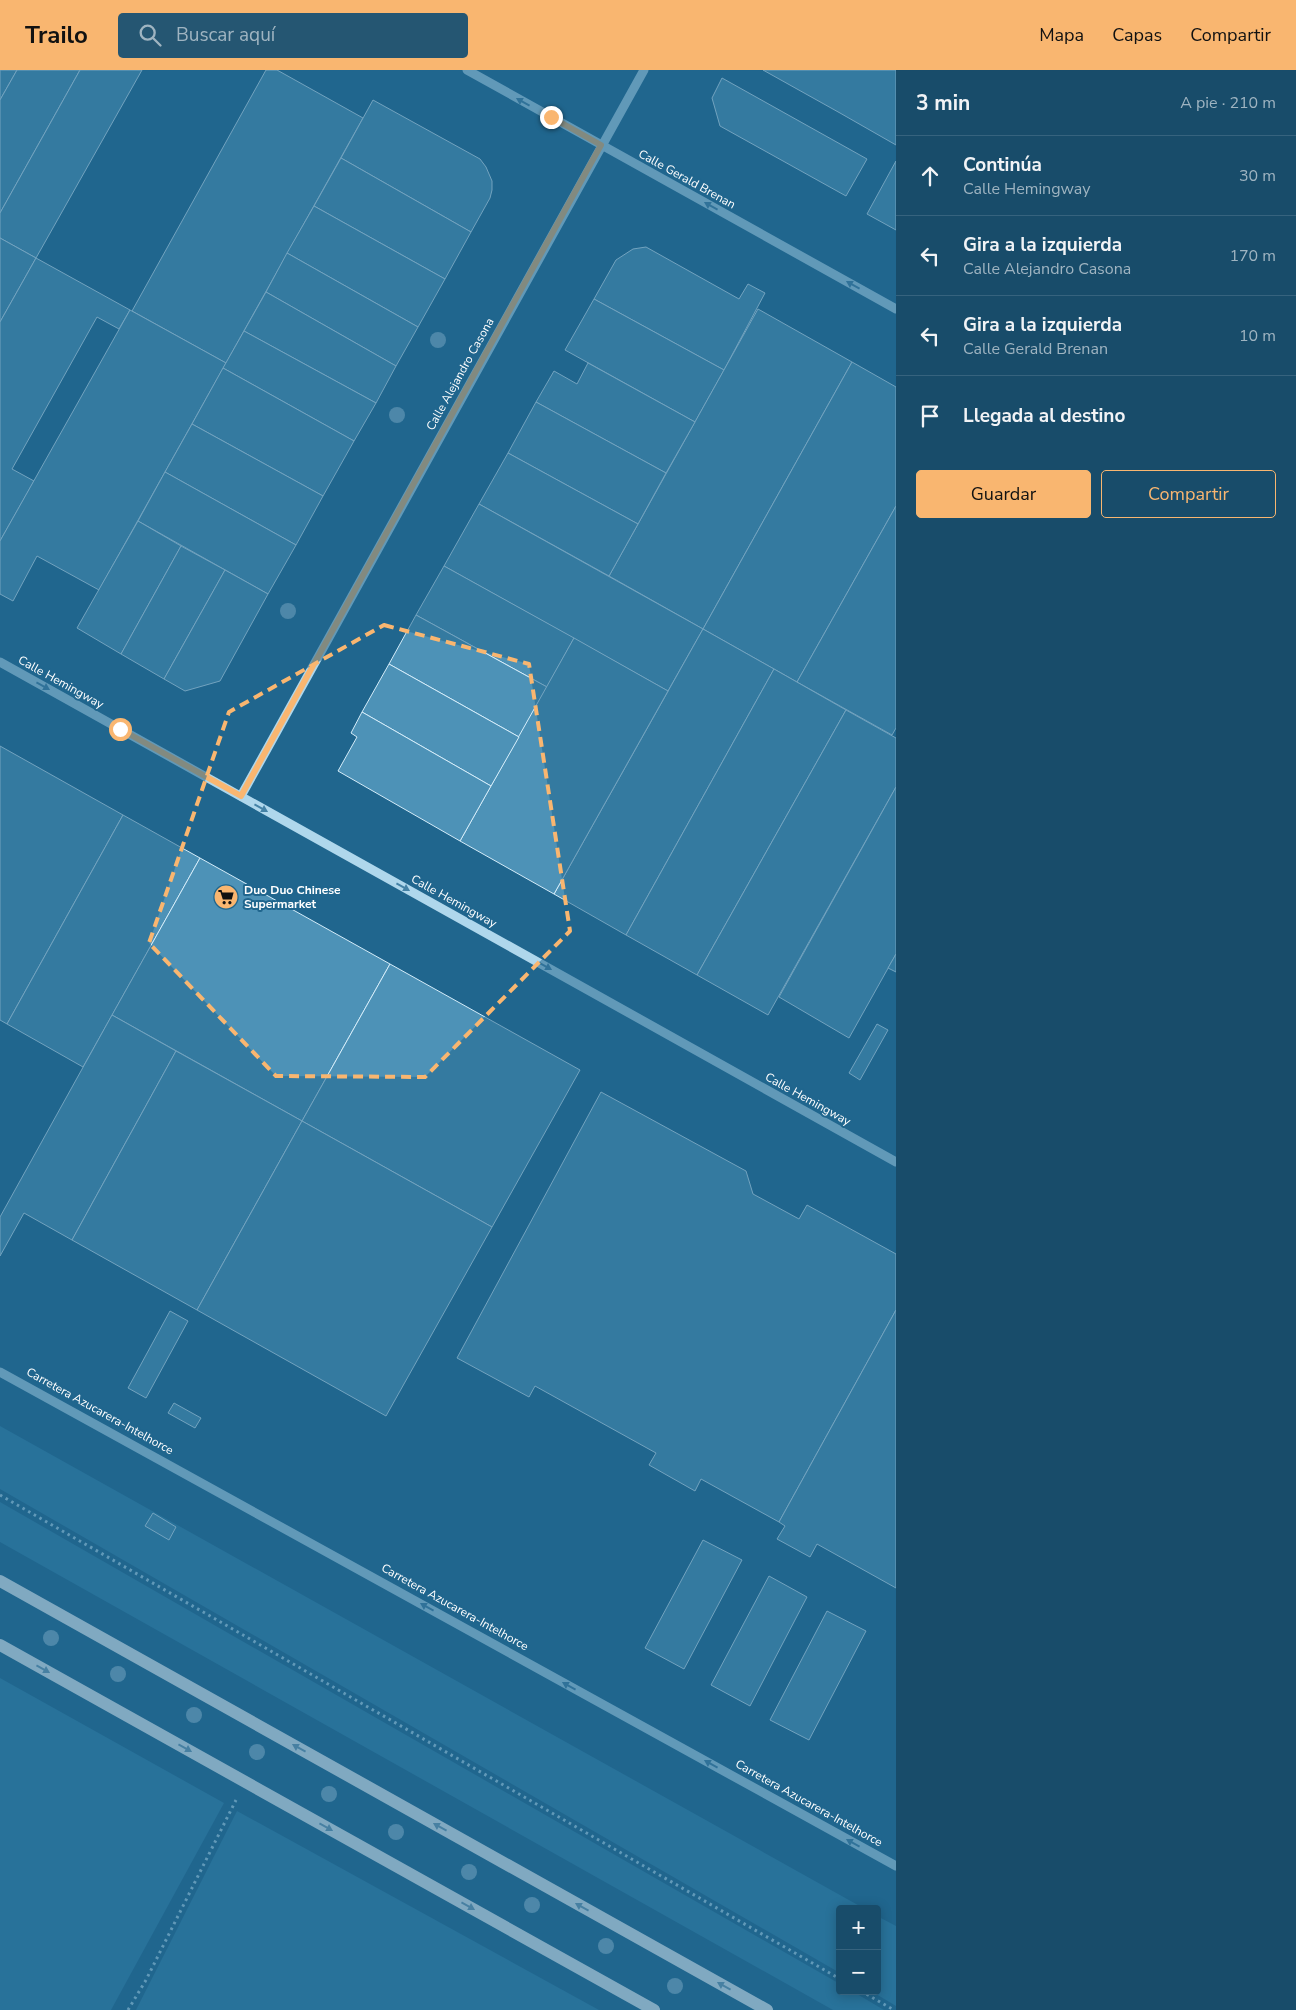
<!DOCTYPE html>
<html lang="es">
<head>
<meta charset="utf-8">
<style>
  :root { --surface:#184c6a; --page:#255672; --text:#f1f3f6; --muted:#9fb4c1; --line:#36637e; --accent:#f9b670 }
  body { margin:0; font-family:"Nunito Sans",sans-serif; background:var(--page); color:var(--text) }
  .controls { position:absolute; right:15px; bottom:15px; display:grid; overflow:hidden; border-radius:5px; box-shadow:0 2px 12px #0003 }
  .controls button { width:45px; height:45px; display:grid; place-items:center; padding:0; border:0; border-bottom:1px solid var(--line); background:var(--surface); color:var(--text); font:25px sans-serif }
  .stop { position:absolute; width:15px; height:15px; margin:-11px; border:4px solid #f9b670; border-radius:50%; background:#fff }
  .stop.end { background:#f9b670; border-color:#fff; box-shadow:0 1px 5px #0008 }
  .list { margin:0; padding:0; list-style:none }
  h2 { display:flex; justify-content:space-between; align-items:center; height:65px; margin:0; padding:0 20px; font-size:21px }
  h2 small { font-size:16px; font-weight:400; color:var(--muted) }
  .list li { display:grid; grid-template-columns:32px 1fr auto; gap:15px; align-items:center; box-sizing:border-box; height:80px; padding:0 20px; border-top:1px solid var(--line) }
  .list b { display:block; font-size:19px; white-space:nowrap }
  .list p { margin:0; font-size:16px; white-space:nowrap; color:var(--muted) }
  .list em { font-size:16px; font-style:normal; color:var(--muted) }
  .actions { display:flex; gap:10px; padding:15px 20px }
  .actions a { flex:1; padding:11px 0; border:1px solid var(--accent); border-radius:5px; text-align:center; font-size:18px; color:var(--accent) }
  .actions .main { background:var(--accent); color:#111 }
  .icon { flex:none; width:28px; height:28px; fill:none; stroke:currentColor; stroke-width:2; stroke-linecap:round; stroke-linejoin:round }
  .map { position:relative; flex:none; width:896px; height:1940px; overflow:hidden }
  header { display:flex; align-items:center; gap:30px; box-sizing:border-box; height:70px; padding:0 25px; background:var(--accent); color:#111 }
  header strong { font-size:24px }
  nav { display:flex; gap:28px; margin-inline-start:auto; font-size:18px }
  .search { width:350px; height:45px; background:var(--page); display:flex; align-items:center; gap:12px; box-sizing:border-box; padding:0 18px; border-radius:5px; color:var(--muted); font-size:19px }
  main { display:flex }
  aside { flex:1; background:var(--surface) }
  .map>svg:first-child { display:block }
  .green { fill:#3180a9 }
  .building { fill:#4d92b7; stroke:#d4ecf9 }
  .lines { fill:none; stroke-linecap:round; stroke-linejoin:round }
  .path { stroke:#afd7ec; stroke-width:3; stroke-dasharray:2.5 4; stroke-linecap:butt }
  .minor { stroke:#afd7ec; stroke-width:9 }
  .major { stroke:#f4faff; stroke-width:12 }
  .tree { fill:#83b0c9 }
  .oneway { fill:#4482a6 }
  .oneway2 { fill:#75a1bb }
  .route { stroke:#f9b670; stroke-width:6 }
  .marked { fill:none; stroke:#f9b670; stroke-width:4; stroke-dasharray:10 6; stroke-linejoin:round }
  .labels { text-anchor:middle; stroke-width:4; stroke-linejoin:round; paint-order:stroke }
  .street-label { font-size:12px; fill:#fff; stroke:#20668e }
  .poi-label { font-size:12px; font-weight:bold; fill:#fff; stroke:#20668e; text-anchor:start }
</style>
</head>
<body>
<header>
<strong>Trailo</strong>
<div class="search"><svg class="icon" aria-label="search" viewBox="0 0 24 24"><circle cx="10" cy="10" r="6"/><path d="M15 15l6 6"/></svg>Buscar aquí</div>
<nav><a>Mapa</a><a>Capas</a><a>Compartir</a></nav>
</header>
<main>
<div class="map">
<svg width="896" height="1940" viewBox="0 0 896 1940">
  <rect width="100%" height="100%" fill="#20668e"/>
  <!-- green -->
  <g class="green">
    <polygon points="0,1356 865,1839 840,1839 840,1903 0,1419"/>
    <polygon points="0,1432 840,1914 840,1921 852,1921 884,1940 833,1940 0,1472"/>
    <polygon points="0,1608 224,1733 111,1940 0,1940"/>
    <polygon points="237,1741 599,1940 136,1940"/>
    <polygon points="877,1846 896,1856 896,1936 871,1921 877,1921"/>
  </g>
  <!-- building -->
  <g class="building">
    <polygon points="0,0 17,0 0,30"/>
    <polygon points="17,0 80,0 0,143 0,30"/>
    <polygon points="80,0 142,0 36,188 0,168 0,143"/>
    <polygon points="266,0 277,0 363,48 226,293 132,241"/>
    <polygon points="763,0 896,0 896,75 840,43"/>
    <polygon points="722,8 867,89 846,126 720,56 712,28"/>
    <polygon points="373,30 480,89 486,97 492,111 492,120 490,128 471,162 341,88"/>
    <polygon points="341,88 471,162 445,209 314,136"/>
    <polygon points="896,91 896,160 867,144"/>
    <polygon points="314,136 445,209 418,257 287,183"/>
    <polygon points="0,168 36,188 0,252"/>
    <polygon points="646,177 739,229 748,214 765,223 724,300 594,229 616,190 633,179"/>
    <polygon points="287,183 418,257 396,296 266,222"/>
    <polygon points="36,188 130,240 119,259 97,247 12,399 34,411 0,471 0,252"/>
    <polygon points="266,222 396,296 376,333 244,261"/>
    <polygon points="594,229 724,300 695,352 565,280"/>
    <polygon points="758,239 852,292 703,559 609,506"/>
    <polygon points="130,240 226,293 99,520 37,486 13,531 0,524 0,471"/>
    <polygon points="244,261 376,333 354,371 223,298"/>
    <polygon points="852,292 896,317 896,436 797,612 703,559"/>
    <polygon points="588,293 695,352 666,403 536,332 554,301 577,314"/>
    <polygon points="223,298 354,371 323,426 192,354"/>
    <polygon points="536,332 666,403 638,454 508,383"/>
    <polygon points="192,354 323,426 296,475 165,402"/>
    <polygon points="508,383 638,454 609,506 479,434"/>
    <polygon points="165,402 296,475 268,524 138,451"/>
    <polygon points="479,434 703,559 668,621 444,496"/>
    <polygon points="896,436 896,658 892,665 797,612"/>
    <polygon points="138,451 181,476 121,584 77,558"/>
    <polygon points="181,476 225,500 164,609 121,584"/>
    <polygon points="444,496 574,568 547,617 416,545"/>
    <polygon points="225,500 268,524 220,611 185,621 164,609"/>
    <polygon points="416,545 547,617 519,667 389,594"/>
    <polygon points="703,559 774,599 626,865 554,824"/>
    <polygon points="574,568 668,621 554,824 460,771"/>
    <polygon points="389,594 519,667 491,716 362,642"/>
    <polygon points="774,599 846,640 697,905 626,865"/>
    <polygon points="846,640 896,668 896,717 768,945 697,905"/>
    <polygon points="362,642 491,716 460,771 338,701 357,667 351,663"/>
    <polygon points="0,676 123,745 7,954 0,950"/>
    <polygon points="896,717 896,884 849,968 779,927"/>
    <polygon points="123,745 200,788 83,997 7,954"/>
    <polygon points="200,788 390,894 302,1051 112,945"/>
    <polygon points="896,884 896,902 888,898"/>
    <polygon points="390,894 580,1000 492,1157 302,1051"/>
    <polygon points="112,945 176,981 72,1170 24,1143 0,1186 0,1147"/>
    <polygon points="877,954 888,960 860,1010 849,1003"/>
    <polygon points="176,981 302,1051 197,1240 72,1170"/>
    <polygon points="601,1022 746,1101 753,1124 799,1149 807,1135 896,1184 896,1240 779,1452 701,1409 695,1421 649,1395 656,1383 535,1316 529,1327 457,1288"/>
    <polygon points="302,1051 492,1157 386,1346 197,1240"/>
    <polygon points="896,1240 896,1518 817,1474 810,1487 777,1469 785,1456 779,1452"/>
    <polygon points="170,1241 188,1251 146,1328 128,1318"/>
    <polygon points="174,1333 201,1348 195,1358 168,1343"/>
    <polygon points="153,1443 176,1457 169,1470 145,1456"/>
    <polygon points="703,1470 742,1490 684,1599 645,1578"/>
    <polygon points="769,1506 807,1527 750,1636 711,1615"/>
    <polygon points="827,1541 866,1561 809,1670 770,1650"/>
  </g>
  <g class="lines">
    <!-- path -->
    <g class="path">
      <polyline points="0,1425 840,1909"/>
      <polyline points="861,1921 894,1940"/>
      <polyline points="128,1940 146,1910 236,1730"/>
    </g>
    <!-- minor -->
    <g class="minor">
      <polyline points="467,0 896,239"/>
      <polyline points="0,592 896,1092"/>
      <polyline points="241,726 644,0"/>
      <polyline points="0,1302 896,1796"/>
    </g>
    <!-- major -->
    <g class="major">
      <polyline points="0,1511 767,1940"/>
      <polyline points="0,1575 654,1940"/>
    </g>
  </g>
  <!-- trees -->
  <g class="tree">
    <circle cx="438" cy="270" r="8"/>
    <circle cx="397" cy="345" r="8"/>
    <circle cx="288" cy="541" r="8"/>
    <circle cx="51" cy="1568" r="8"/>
    <circle cx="118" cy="1604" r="8"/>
    <circle cx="194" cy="1645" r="8"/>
    <circle cx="257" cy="1682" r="8"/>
    <circle cx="329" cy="1724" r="8"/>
    <circle cx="396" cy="1762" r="8"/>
    <circle cx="469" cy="1802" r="8"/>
    <circle cx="532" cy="1835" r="8"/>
    <circle cx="606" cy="1876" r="8"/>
    <circle cx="675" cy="1916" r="8"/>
  </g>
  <!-- one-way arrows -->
  <defs><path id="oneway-solid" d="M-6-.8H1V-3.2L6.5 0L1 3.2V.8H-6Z" transform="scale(1.25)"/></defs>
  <g class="oneway">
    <use href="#oneway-solid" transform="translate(523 32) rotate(-151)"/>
    <use href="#oneway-solid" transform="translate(711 136) rotate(-151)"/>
    <use href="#oneway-solid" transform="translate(853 215) rotate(-151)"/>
    <use href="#oneway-solid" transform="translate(43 616) rotate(29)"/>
    <use href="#oneway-solid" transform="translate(261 738) rotate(29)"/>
    <use href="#oneway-solid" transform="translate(403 817) rotate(29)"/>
    <use href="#oneway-solid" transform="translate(545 896) rotate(29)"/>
    <use href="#oneway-solid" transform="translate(427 1537) rotate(-151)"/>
    <use href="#oneway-solid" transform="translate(569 1616) rotate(-151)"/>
    <use href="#oneway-solid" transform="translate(711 1694) rotate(-151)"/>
    <use href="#oneway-solid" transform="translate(853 1773) rotate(-151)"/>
  </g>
  <g class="oneway2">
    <use href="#oneway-solid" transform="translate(43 1599) rotate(29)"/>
    <use href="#oneway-solid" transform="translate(185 1678) rotate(29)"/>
    <use href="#oneway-solid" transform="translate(299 1678) rotate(-151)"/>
    <use href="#oneway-solid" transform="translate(326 1757) rotate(29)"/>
    <use href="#oneway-solid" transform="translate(440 1757) rotate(-151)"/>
    <use href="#oneway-solid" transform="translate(468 1836) rotate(29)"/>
    <use href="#oneway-solid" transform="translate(582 1837) rotate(-151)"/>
    <use href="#oneway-solid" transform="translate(724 1916) rotate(-151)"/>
  </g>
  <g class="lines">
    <!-- route -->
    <polyline class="route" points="120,659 241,726 601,75 551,47"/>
  </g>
  <!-- marked area -->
  <path d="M0 0H896V1940H0ZM384 555 529 594 570 861 425 1007 276 1006 149 873 229 642Z" fill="#20668e" fill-opacity=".55" fill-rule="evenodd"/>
  <path class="marked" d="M384 555 529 594 570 861 425 1007 276 1006 149 873 229 642Z"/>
  <!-- icons -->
  <defs>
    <symbol id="supermarket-disc" viewBox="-11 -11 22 22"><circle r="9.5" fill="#f9b670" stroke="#20668e"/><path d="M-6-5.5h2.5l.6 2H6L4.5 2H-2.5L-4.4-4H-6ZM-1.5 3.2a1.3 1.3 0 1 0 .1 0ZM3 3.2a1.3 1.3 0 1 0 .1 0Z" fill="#111"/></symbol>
  </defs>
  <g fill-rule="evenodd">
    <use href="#supermarket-disc" x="212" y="813" width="28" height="28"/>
  </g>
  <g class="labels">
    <!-- street labels -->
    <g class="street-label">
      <text transform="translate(687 109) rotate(29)" y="4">Calle Gerald Brenan</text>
      <text transform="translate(460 304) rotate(-61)" y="4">Calle Alejandro Casona</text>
      <text transform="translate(61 612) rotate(29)" y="4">Calle Hemingway</text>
      <text transform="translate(454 831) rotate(29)" y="4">Calle Hemingway</text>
      <text transform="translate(808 1029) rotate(29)" y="4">Calle Hemingway</text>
      <text transform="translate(100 1341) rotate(29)" y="4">Carretera Azucarera-Intelhorce</text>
      <text transform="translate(455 1537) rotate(29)" y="4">Carretera Azucarera-Intelhorce</text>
      <text transform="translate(809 1733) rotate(29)" y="4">Carretera Azucarera-Intelhorce</text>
    </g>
    <!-- poi labels -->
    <g class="poi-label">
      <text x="244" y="824">Duo Duo Chinese<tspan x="244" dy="14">Supermarket</tspan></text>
    </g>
  </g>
</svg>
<div class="controls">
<button>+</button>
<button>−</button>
</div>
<div class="stop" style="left:120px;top:659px"></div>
<div class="stop end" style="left:551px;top:47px"></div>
</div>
<aside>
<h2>3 min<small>A pie · 210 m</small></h2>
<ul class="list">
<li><svg class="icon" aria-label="ahead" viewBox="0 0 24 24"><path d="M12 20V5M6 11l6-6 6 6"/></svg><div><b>Continúa</b><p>Calle Hemingway</p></div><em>30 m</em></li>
<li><svg class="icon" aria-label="left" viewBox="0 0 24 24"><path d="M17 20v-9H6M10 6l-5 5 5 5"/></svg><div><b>Gira a la izquierda</b><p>Calle Alejandro Casona</p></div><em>170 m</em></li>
<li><svg class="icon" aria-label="left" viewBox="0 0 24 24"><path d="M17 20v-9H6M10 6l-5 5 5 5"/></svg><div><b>Gira a la izquierda</b><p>Calle Gerald Brenan</p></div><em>10 m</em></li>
<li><svg class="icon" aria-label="arrive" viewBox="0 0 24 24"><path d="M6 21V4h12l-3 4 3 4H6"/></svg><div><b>Llegada al destino</b></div></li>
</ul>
<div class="actions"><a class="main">Guardar</a><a>Compartir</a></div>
</aside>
</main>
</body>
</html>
